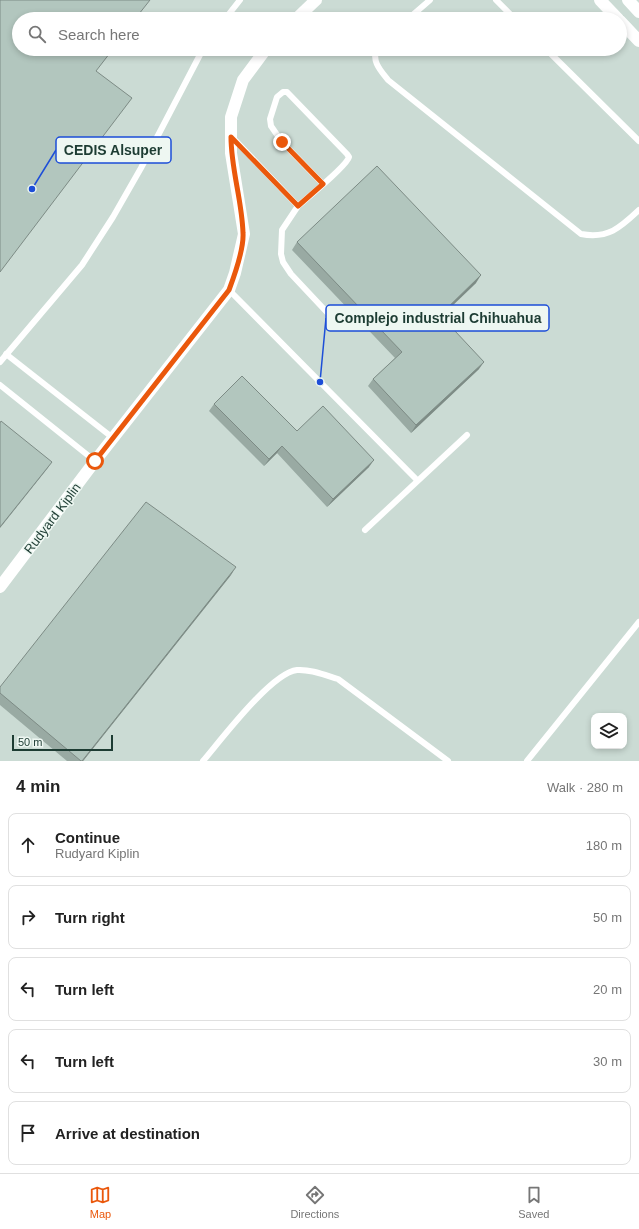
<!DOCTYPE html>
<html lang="en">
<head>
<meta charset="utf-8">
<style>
  :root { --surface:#fff; --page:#f2f2f2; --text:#222; --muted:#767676; --line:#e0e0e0; --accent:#ea580c }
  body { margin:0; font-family:Arial,sans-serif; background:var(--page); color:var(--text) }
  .controls { position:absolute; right:12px; bottom:12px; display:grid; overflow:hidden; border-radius:8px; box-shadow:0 2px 6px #0003 }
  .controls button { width:36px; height:36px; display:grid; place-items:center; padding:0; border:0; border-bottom:1px solid var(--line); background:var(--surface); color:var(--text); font:20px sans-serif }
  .scale { position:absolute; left:12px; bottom:10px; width:101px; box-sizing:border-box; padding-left:4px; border:2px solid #1d3c33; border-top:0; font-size:11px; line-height:14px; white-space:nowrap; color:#1d3c33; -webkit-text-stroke:3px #eef7f2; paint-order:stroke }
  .stop { position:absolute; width:12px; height:12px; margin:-9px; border:3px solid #ea580c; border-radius:50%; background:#fff }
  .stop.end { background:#ea580c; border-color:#fff; box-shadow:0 1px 4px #0008 }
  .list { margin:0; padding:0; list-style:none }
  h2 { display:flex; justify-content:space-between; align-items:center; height:52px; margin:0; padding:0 16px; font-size:17px }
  h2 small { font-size:13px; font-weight:400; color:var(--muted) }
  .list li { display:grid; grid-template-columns:26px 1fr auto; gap:12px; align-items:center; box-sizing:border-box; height:64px; margin:0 8px 8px; padding:0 8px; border:1px solid var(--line); border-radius:8px }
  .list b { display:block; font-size:15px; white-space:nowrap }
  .list p { margin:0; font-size:13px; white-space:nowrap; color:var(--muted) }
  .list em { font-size:13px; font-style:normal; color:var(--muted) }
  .icon { flex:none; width:22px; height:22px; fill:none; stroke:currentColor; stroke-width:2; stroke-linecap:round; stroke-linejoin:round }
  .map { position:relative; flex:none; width:639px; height:761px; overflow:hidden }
  .search { position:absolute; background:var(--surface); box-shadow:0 2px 6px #0003; left:12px; right:12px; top:12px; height:44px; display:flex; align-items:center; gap:10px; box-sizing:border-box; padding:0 14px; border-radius:22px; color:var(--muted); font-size:15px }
  .sheet { height:412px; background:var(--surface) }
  nav { display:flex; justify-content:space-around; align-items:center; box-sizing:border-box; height:56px; border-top:1px solid var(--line); background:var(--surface); font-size:11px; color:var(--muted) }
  nav a { display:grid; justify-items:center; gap:2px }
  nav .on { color:var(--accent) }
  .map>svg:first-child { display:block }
  .built { fill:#cbdbd4; fill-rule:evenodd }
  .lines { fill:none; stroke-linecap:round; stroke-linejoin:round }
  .service { stroke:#fff; stroke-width:6 }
  .minor { stroke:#fff; stroke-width:12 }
  .tertiary { stroke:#fff; stroke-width:12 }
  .wall { fill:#99aaa3 }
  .shaded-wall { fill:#7d8b85 }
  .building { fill:#b2c6be; stroke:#7d8b85 }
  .route { stroke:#ea580c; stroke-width:5 }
  .labels { text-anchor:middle; stroke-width:3; stroke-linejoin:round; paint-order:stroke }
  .street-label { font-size:13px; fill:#1d3c33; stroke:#eef7f2 }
  .leader { fill:none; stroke:#1d4ed8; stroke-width:1.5 }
  .callout-dot { fill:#1d4ed8; stroke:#eef7f2; stroke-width:1.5 }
  .callout { fill:#eef7f2; stroke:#1d4ed8; stroke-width:1.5 }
  .callout-label { font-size:14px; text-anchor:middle; font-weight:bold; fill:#1d3c33 }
</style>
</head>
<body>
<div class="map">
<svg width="639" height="761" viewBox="0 0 639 761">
  <rect width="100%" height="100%" fill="#ddebe5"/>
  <!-- built -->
  <path class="built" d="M0 0H639V761H0ZM19 19H620V49H19ZM594 716H624V746H594Z"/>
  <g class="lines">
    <!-- service -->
    <g class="service">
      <polyline points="496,0 515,19"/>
      <polyline points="225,19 240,0"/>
      <polyline points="408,19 430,0"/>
      <path d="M377 49C371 61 381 71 388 80L581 234C608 239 620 228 639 210"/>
      <polyline points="546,49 639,141"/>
      <polyline points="233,138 298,206 282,230 281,254 283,262 291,274 337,323"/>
      <path d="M298 206C307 198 347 166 349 157L347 154 287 92H283L277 97 270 119 271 126 282 142 323 184"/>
      <polyline points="229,290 417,480"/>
      <polyline points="6,354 113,438"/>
      <polyline points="0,362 82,265 113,217 141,168 203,49"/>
      <polyline points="0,385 95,461"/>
      <polyline points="365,530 467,435"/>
      <path d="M203 761C221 740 271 673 297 670 311 669 325 675 338 679L448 761"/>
      <polyline points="527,761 639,622"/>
    </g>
    <!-- minor -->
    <g class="minor">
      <polyline points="296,19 316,0"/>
      <polyline points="0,587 95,461 229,290 235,273 244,234 231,153 231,117 243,80 266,49"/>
    </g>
    <!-- tertiary -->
    <g class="tertiary">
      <polyline points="600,0 618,19"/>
      <polyline points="628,0 639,12"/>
      <polyline points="620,21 639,41"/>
    </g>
  </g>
  <!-- wall -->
  <g class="wall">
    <polygon points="297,242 476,283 442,316 479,369 411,433 368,386 373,379 395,358 292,250"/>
    <polygon points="214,404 297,431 369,467 327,507 277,453 264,466 209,411"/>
    <polygon points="231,575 83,761 67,761 0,705 0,687"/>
  </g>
  <!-- shaded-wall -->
  <g class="shaded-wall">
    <polygon points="481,275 476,283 435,322 440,315"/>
    <polygon points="484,362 479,369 411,433 416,425"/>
    <polygon points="282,446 277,453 264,466 269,459"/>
    <polygon points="374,460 369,467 327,507 333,499"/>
    <polygon points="52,462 47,469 0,528 0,527"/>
    <polygon points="236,567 231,575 83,761 82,761"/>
  </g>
  <!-- building -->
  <g class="building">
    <polygon points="0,0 150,0 135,19 19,19 19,49 113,49 96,71 132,98 0,272"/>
    <polygon points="377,166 481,275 440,315 484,362 416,425 373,379 402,352 297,242"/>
    <polygon points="242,376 297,431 323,406 374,460 333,499 282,446 269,459 214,404"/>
    <polygon points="1,421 52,462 0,527 0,423"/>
    <polygon points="146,502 236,567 82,761 81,761 0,693 0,687"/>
  </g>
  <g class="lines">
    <!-- route -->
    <path class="route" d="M95 461 229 290C235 274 244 249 243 233 242 200 231 169 231 137L298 206 323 184 282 142"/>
  </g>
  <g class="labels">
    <!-- street labels -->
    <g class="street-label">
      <text transform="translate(52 518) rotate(-53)" y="5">Rudyard Kiplin</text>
    </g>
  </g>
  <!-- callouts -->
  <path class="leader" d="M32 189L56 150M320 382L326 318"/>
  <g class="callout-dot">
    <circle cx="32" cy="189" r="4"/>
    <circle cx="320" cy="382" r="4"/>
  </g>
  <g class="callout">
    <rect x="56" y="137" width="115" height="26" rx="4"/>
    <rect x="326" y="305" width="223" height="26" rx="4"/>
  </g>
  <g class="callout-label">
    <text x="113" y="155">CEDIS Alsuper</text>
    <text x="438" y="323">Complejo industrial Chihuahua</text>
  </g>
</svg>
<div class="controls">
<button><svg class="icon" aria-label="layers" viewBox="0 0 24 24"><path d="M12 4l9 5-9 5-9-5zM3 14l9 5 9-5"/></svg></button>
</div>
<div class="scale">50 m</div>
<div class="stop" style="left:95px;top:461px"></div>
<div class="stop end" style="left:282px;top:142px"></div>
<div class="search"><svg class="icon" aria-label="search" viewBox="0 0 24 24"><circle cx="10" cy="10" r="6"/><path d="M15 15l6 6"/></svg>Search here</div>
</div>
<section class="sheet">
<h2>4 min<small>Walk · 280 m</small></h2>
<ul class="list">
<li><svg class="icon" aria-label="ahead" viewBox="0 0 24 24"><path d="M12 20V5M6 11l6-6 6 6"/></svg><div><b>Continue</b><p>Rudyard Kiplin</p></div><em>180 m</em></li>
<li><svg class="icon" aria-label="right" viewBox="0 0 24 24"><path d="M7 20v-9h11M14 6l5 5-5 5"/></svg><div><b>Turn right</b></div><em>50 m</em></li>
<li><svg class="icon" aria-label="left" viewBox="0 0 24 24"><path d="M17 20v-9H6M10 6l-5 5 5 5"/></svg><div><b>Turn left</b></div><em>20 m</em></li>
<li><svg class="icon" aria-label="left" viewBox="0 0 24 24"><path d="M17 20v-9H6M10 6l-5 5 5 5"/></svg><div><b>Turn left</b></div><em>30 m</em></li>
<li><svg class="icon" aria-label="arrive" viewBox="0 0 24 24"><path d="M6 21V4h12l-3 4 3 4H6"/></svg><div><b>Arrive at destination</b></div></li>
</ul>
</section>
<nav>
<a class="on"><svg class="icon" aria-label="map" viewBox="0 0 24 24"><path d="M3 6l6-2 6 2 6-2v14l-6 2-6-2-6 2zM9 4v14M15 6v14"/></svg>Map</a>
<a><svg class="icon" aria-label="directions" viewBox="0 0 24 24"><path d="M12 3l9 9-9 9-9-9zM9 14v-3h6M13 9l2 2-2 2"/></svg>Directions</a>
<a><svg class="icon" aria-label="saved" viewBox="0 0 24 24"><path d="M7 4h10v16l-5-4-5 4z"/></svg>Saved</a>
</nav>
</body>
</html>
